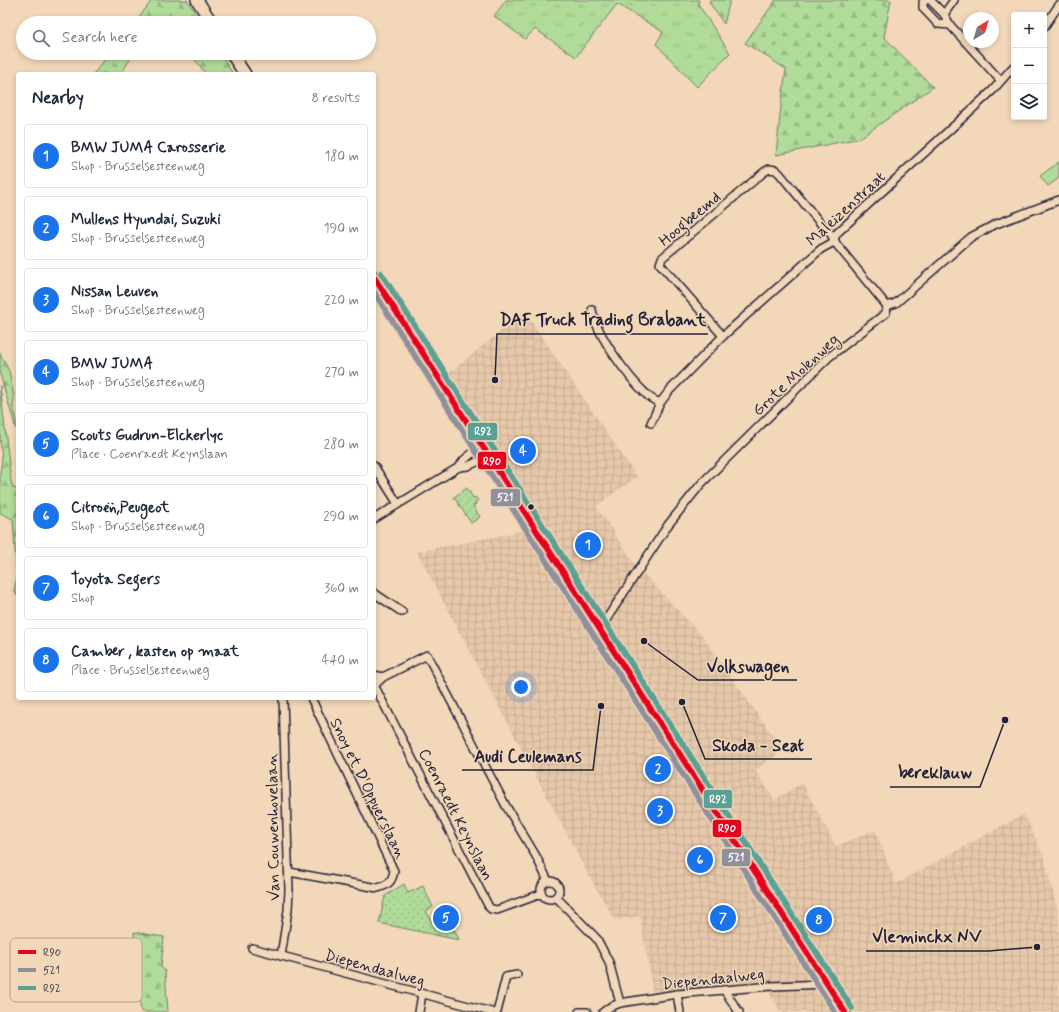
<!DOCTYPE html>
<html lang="en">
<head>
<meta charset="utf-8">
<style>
  :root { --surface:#fff; --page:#f2f2f3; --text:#1f2937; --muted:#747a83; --line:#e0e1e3; --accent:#1a73e8 }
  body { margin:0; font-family:Mynerve,sans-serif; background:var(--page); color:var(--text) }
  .controls { position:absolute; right:12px; top:12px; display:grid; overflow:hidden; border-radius:4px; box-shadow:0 2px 6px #0003 }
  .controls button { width:36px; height:36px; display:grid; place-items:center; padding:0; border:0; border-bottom:1px solid var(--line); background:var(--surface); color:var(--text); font:20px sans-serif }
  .compass { position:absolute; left:963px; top:12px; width:36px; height:36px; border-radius:50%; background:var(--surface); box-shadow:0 2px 6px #0003; rotate:38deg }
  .you { position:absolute; left:521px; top:687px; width:14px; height:14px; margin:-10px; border:3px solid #fff; border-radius:50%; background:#1a73e8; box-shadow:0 0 0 6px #1a73e833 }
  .badge { display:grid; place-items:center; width:26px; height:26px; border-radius:50%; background:var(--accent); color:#fff; font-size:13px; font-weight:700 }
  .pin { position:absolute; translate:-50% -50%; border:2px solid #fff; box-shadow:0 1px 4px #0006 }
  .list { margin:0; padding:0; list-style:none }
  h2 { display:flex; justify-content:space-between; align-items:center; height:52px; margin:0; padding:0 16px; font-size:17px }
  h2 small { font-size:13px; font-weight:400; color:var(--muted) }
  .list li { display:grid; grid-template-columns:26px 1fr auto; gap:12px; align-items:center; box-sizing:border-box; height:64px; margin:0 8px 8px; padding:0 8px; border:1px solid var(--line); border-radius:4px }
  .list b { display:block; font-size:15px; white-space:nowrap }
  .list p { margin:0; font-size:13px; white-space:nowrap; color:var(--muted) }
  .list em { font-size:13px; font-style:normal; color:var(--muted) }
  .icon { flex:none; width:22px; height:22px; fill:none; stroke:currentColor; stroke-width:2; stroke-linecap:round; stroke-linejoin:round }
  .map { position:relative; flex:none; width:1059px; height:1012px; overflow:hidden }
  .search { position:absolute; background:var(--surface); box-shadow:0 2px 6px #0003; left:16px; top:16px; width:360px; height:44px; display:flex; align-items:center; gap:10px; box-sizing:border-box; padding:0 14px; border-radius:22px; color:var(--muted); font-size:15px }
  .panel { position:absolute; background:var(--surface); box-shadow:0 2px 6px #0003; left:16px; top:72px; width:360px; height:628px; border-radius:4px }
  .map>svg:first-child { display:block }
  .industrial { fill:url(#industrial-grid) }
  .grass { fill:url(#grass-tufts); stroke:#6a7e6a }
  .forest { fill:url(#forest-firs); stroke:#6a7e6a }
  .park { fill:url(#park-dots); stroke:#6a7e6a }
  .garden { fill:url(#garden-furrows); stroke:#6a7e6a }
  .pitch { fill:#b1db98; stroke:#6a7e6a }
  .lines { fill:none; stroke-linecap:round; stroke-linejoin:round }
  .street-casing { stroke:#22223b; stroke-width:10 }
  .primary-casing { stroke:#22223b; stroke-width:14 }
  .street { stroke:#f2d8b9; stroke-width:7 }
  .primary { stroke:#f2d8b9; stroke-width:11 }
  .bus-1-casing { stroke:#f2d8b9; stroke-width:9 }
  .bus-2-casing { stroke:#f2d8b9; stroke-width:9 }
  .bus-3-casing { stroke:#f2d8b9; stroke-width:9 }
  .bus-1 { stroke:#e40521; stroke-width:6 }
  .bus-2 { stroke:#90909d; stroke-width:6 }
  .bus-3 { stroke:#5ba095; stroke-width:6 }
  .bus-dot { fill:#22223b; stroke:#f2d8b9; stroke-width:1.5 }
  .labels { text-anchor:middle; stroke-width:3; stroke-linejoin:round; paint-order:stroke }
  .street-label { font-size:16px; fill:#22223b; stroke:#f2d8b9 }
  .key { fill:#f2d8b9; stroke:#b4a193; stroke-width:1 }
  .key-label { font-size:11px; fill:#22223b }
  .leader { fill:none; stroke:#22223b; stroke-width:1.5 }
  .callout-dot { fill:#22223b; stroke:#f2d8b9; stroke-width:1.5 }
  .callout-label { font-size:17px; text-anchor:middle; font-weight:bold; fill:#22223b; stroke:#f2d8b9; stroke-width:3; stroke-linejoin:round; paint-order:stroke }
  .line-badge { stroke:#f2d8b9; stroke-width:1.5 }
  .badge-label { font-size:11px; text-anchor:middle; font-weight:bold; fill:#fff }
</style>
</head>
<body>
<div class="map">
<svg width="1059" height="1012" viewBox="0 0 1059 1012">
  <defs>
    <pattern id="industrial-grid" width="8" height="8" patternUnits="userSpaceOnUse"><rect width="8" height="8" fill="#e7c8aa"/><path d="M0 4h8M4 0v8" fill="none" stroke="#c6ac93"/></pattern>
    <pattern id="grass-tufts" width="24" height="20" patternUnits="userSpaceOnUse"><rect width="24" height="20" fill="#b1db98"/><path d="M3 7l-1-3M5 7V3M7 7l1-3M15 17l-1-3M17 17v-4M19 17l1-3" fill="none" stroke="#98bc84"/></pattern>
    <pattern id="forest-firs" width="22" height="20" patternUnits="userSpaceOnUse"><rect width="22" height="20" fill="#b1db98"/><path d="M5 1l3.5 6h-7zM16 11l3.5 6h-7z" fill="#98bc84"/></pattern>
    <pattern id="park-dots" width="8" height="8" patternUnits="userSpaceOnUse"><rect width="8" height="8" fill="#b1db98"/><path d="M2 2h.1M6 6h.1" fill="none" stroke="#98bc84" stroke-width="1.8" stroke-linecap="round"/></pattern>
    <pattern id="garden-furrows" width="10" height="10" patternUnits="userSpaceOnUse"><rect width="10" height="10" fill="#b1db98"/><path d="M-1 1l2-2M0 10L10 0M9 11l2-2" fill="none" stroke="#98bc84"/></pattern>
  </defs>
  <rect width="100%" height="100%" fill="#f2d8b9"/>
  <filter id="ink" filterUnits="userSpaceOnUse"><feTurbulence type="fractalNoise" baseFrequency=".025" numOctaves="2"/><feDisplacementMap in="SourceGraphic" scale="8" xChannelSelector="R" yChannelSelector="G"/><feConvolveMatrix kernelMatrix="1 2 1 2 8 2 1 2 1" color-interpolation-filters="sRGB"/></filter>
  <g filter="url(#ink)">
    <!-- industrial -->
    <polygon class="industrial" points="525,312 637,477 596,506 637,567 703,637 783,750 755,770 774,800 802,783 836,846 875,830 896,884 1024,814 1044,857 1059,916 1059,1012 781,1012 768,991 769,981 746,982 746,983 653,993 640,916 615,920 590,878 417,552 528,530 542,554 557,544 531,501 518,483 448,374 438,377 448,374"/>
    <!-- grass -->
    <polygon class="grass" points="506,0 699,0 698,4 730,53 697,87 656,44 663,32 617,4 576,57 535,29 525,39 494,16"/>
    <!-- forest -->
    <g class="forest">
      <polygon points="152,0 187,0 202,23 135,23"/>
      <polygon points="710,0 730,0 724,24 709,2"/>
      <polygon points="776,0 891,0 884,37 933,87 860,138 776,155 781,106 786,69 745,43"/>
      <polygon points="111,53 134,53 121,74 93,74"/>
      <polygon points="190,53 220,53 233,74 206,74"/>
      <polygon points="0,353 9,371 14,397 13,407 16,417 16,429 0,374"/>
      <polygon points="0,385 11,481 13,488 18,489 18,597 14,590 17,578 13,519 0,513 0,473 2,460 0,437"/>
      <polygon points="134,932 164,937 161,967 165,971 168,1012 141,1012 138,984 141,968 135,950"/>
    </g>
    <!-- park -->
    <polygon class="park" points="404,884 408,893 423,886 433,907 426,911 434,926 455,931 459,940 379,923 385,896"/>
    <!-- garden -->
    <polygon class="garden" points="467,488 473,498 475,497 478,500 475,502 476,504 473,506 480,517 471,523 454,497"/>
    <!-- pitch -->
    <polygon class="pitch" points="1059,162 1059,178 1048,186 1040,176"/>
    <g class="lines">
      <defs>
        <g id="street">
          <polyline points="926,0 923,2 923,8 938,24 950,25 944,14 930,0"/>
          <polyline points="944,14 954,0"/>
          <polyline points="950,25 1000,80"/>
          <polyline points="1044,27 1059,5"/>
          <polyline points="887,306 896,303 971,237 996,224 1059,200"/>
          <path d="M592 310C597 336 628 377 647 395 651 399 656 401 660 403"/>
          <polyline points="723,336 660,264 662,258 764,172 769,169 776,170 780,174 826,230 831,234 837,245 887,306"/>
          <polyline points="651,423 660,403 670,390 723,336 821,249 832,243 837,233 992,91 1014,66"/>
          <polyline points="374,466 398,504"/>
          <polyline points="459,467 468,466 488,457"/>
          <polyline points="374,519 459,467 464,460 481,446"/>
          <polyline points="374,593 402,612"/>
          <polyline points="600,629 668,525 701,484 829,357 886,313 887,306"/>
          <polyline points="374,675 383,677"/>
          <polyline points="374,685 489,907 491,909 497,910 541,894"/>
          <polyline points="375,685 383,677 427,655 506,806 536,856 548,881"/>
          <path d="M289 872 378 888C388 885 392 882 394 871L311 698"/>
          <circle cx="550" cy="890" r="9"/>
          <polyline points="556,897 597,939 609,962 620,1003"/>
          <polyline points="252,948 491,1012"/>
          <polyline points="281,956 288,910 289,890 283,698"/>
          <polyline points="724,990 739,1012"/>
          <polyline points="677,994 680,1012"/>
          <polyline points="419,1012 422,994"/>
          <polyline points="497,1012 506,977 517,975"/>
          <polyline points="579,1012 587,1012"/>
          <polyline points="603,1012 610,1007 620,1003 677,994 772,986 828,984"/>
        </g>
        <g id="primary">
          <polyline points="197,0 212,23"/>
          <polyline points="231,53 245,74"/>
          <polyline points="374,277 845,1012"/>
        </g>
      </defs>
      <!-- street casing -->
      <use href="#street" class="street-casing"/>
      <!-- primary casing -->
      <use href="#primary" class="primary-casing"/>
      <!-- street -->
      <use href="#street" class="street"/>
      <!-- primary -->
      <use href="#primary" class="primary"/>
      <defs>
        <polyline id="bus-1" points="374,277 845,1012"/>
        <polyline id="bus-2" points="374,292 835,1012"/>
        <polyline id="bus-3" points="381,273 852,1008"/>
      </defs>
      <!-- bus-1 casing -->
      <use href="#bus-1" class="bus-1-casing"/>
      <!-- bus-2 casing -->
      <use href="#bus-2" class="bus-2-casing"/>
      <!-- bus-3 casing -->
      <use href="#bus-3" class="bus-3-casing"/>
      <!-- bus-1 -->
      <use href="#bus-1" class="bus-1"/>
      <!-- bus-2 -->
      <use href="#bus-2" class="bus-2"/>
      <!-- bus-3 -->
      <use href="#bus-3" class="bus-3"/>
    </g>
  </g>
  <!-- markers -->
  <circle class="bus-dot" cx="531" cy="507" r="3.5"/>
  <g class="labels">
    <!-- street labels -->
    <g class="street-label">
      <text transform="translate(845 208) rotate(-43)" y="6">Maleizenstraat</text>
      <text transform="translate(689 218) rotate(-40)" y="6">Hoogbeemd</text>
      <text transform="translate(795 374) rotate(-43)" y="6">Grote Molenweg</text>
      <text transform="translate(369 788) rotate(64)" y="6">Snoy et D'Oppuerslaan</text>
      <text transform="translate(457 814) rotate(63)" y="6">Coenraedt Keynslaan</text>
      <text transform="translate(272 827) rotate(-91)" y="6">Van Couwenhovelaan</text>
      <text transform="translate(375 967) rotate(15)" y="6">Diependaalweg</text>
      <text transform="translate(713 978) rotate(-6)" y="6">Diependaalweg</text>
    </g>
  </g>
  <!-- legend -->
  <rect x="10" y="938" width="132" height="64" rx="6" class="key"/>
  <rect x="18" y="950" width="18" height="4" fill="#e40521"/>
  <rect x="18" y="968" width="18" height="4" fill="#90909d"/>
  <rect x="18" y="986" width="18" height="4" fill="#5ba095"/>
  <g class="key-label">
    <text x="43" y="956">R90</text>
    <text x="43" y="974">521</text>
    <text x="43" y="992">R92</text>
  </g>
  <!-- callouts -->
  <path class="leader" d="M495 380L497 334H708M644 641L698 680H797M682 702L705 759H812M601 706L593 770H462M1005 720L980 787H890M1037 947L989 951H866"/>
  <g class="callout-dot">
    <circle cx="495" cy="380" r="4"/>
    <circle cx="644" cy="641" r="4"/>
    <circle cx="682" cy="702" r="4"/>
    <circle cx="601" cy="706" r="4"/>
    <circle cx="1005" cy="720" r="4"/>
    <circle cx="1037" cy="947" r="4"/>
  </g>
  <g class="callout-label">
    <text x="603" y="325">DAF Truck Trading Brabant</text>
    <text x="748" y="672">Volkswagen</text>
    <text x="758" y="751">Skoda - Seat</text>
    <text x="528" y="762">Audi Ceulemans</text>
    <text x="935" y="778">bereklauw</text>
    <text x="927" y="942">Vleminckx NV</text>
  </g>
  <g class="line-badge">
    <rect x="467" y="422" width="31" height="19" rx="4" fill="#5ba095"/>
    <rect x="477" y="451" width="30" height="19" rx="4" fill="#e40521"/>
    <rect x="490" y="488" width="31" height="19" rx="4" fill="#90909d"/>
    <rect x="703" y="789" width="30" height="20" rx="4" fill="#5ba095"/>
    <rect x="712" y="819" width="30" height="19" rx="4" fill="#e40521"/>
    <rect x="721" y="848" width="30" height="19" rx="4" fill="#90909d"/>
  </g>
  <g class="badge-label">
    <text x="483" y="435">R92</text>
    <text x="492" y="465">R90</text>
    <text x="505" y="501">521</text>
    <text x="718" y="803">R92</text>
    <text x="727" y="832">R90</text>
    <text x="736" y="861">521</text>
  </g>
</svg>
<div class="controls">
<button>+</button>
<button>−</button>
<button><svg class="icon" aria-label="layers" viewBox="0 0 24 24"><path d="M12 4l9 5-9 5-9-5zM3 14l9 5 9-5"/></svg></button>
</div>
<svg class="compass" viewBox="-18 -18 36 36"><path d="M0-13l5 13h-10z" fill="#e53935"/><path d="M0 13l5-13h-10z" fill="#747a83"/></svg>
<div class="you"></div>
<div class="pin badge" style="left:588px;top:545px">1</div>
<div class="pin badge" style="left:658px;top:769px">2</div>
<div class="pin badge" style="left:660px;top:811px">3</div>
<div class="pin badge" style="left:523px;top:451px">4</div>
<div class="pin badge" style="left:446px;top:918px">5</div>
<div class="pin badge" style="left:700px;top:860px">6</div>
<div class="pin badge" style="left:723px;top:918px">7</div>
<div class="pin badge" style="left:819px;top:920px">8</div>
<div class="search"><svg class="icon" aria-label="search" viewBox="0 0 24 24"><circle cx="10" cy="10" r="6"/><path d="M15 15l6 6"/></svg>Search here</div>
<section class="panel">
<h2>Nearby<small>8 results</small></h2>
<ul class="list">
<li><span class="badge">1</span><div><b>BMW JUMA Carosserie</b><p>Shop · Brusselsesteenweg</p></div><em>180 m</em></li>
<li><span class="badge">2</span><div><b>Mullens Hyundai, Suzuki</b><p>Shop · Brusselsesteenweg</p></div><em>190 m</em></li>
<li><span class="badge">3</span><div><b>Nissan Leuven</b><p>Shop · Brusselsesteenweg</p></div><em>220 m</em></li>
<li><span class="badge">4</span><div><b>BMW JUMA</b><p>Shop · Brusselsesteenweg</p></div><em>270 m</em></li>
<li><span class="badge">5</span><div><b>Scouts Gudrun-Elckerlyc</b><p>Place · Coenraedt Keynslaan</p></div><em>280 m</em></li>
<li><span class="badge">6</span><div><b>Citroën,Peugeot</b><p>Shop · Brusselsesteenweg</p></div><em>290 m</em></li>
<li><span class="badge">7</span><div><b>Toyota Segers</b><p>Shop</p></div><em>360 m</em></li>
<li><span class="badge">8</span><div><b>Camber , kasten op maat</b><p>Place · Brusselsesteenweg</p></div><em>440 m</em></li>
</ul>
</section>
</div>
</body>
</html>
